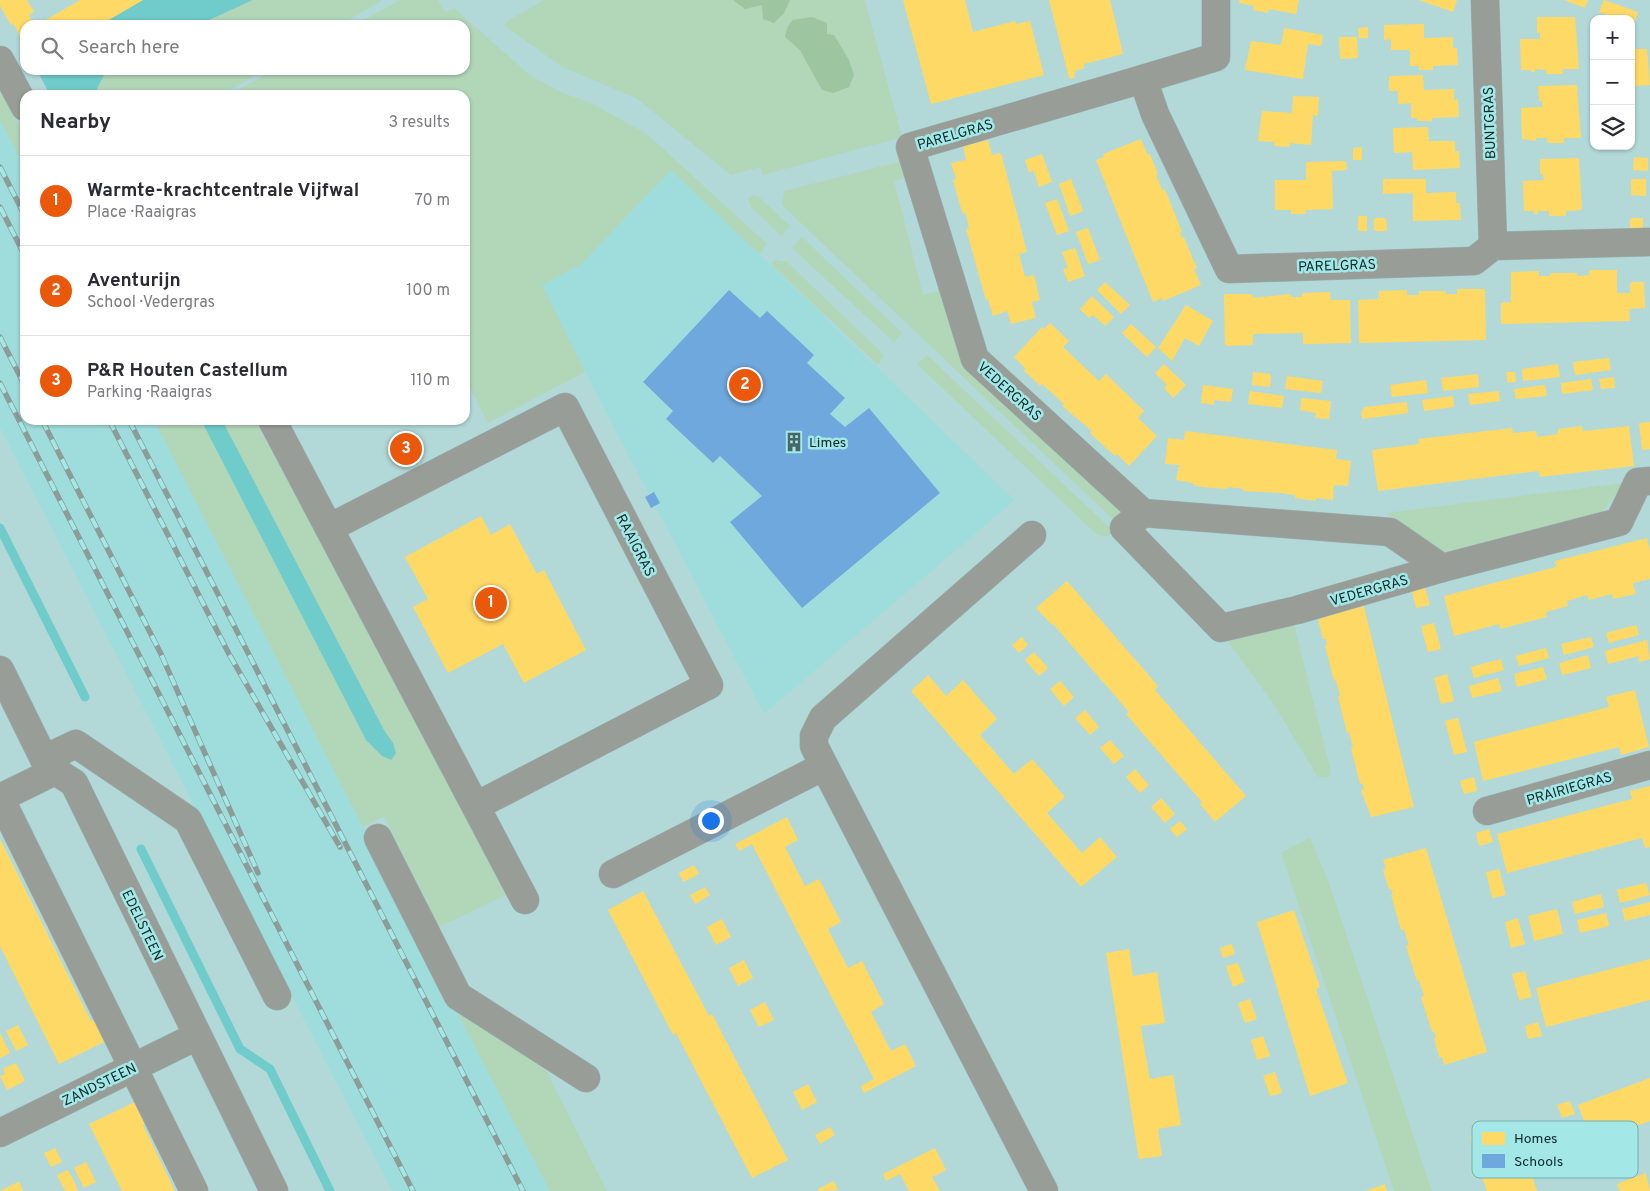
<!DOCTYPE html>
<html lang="en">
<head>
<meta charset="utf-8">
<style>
  :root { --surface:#fff; --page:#f2f2f3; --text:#2b2b33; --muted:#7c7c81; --line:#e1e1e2; --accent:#ea580c }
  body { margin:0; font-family:Overpass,sans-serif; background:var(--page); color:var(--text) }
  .controls { position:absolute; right:15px; top:15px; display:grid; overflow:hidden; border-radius:10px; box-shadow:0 1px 4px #0004 }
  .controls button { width:45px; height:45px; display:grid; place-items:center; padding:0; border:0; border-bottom:1px solid var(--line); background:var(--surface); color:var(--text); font:25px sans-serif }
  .you { position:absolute; left:710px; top:820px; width:18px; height:18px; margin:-12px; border:4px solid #fff; border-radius:50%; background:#1a73e8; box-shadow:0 0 0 8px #1a73e833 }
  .badge { display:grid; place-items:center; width:32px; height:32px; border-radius:50%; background:var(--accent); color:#fff; font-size:16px; font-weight:700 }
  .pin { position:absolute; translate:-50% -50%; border:2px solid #fff; box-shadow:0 1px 5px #0006 }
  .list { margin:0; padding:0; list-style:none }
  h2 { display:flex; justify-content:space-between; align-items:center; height:65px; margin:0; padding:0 20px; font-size:21px }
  h2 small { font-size:16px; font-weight:400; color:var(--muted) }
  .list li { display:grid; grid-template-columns:32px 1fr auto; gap:15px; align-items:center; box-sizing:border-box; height:90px; padding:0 20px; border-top:1px solid var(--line) }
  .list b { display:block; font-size:19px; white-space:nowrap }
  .list p { margin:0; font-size:16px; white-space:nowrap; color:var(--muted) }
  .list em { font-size:16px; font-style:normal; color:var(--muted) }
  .icon { flex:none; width:28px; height:28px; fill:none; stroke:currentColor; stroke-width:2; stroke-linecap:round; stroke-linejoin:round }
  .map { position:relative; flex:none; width:1650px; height:1191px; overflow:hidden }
  .search { position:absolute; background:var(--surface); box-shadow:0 1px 4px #0004; left:20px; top:20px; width:450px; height:55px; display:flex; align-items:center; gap:12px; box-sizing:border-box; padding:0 18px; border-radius:15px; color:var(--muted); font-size:19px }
  .panel { position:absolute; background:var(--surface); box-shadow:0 1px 4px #0004; left:20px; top:90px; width:450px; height:335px; border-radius:15px }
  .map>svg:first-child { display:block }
  .built { fill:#9fdddc; fill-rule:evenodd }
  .green { fill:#b1d6b8 }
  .forest { fill:#9dc5a0 }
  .water { fill:#70cccb }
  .homes { fill:#ffd966 }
  .schools { fill:#6fa8dc }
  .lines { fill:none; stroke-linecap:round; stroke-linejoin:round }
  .stream { stroke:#70cccb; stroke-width:9 }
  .minor-casing { stroke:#98b6b5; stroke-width:29 }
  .minor { stroke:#989e97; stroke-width:28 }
  .rail-casing { stroke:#8c9c98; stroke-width:5.5 }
  .rail { stroke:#a3e8e7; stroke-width:4; stroke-dasharray:11; stroke-linecap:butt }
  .labels { text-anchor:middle; stroke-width:5; stroke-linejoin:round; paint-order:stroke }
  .street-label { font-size:14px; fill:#0d2a2a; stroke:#a3e8e7 }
  .poi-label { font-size:14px; fill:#0d2a2a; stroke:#a3e8e7; text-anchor:start }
  .key { fill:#a3e8e7; stroke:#76afae; stroke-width:1 }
  .key-label { font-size:14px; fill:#0d2a2a }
</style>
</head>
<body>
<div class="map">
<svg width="1650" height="1191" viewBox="0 0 1650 1191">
  <rect width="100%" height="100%" fill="#b2d9d8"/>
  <!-- built -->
  <g class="built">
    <polygon points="0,119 25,168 25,420 154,420 550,1191 392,1191 0,428"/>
    <path d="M671 169 1015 500 764 714 585 372 542 285 581 264ZM729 291 760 318 767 311 814 355 807 363 830 414 845 427 869 408 940 493 802 608 731 522 762 496 720 456 713 463 666 419 673 411 643 383Z"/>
  </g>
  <!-- green -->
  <g class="green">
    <polygon points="253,0 383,0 340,25 198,25"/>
    <polygon points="400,0 438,0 445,12 454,8 531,76 563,93 593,104 647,134 767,244 759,254 671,170 581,264 542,285 585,372 488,423 465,378 465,95 229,95 274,70 465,70 465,25 355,25"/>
    <polygon points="544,0 865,0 902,137 763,175 760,167 731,175 636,98 562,67 505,26 506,22"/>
    <polygon points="109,70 264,70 222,95 94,95 105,73"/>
    <polygon points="0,90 25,137 25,168 0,120"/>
    <polygon points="911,159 913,176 894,181 923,295 944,290 965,360 1124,513 1119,525 782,205 784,191"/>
    <polygon points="753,195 758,196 790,226 781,236 750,206 748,199"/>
    <polygon points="802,237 902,333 894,342 792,248"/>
    <polygon points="776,260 787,262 884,355 878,365 772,265 772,262"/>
    <polygon points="927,355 1113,531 1110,535 1104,537 1095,533 917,364"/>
    <polygon points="154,420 201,420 366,740 382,756 393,743 384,730 222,420 255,420 486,851 506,895 434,929 422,906 428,903 384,816 363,827"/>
    <polygon points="1624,483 1597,519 1442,559 1386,513"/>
    <polygon points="1293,620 1331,772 1329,777 1318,777 1271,700 1226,639"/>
    <polygon points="1310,838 1329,883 1432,1191 1394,1191 1281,853"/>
    <polygon points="450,999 541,1061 607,1191 550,1191"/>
  </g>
  <!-- forest -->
  <g class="forest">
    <polygon points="733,0 790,0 784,13 774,23 763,19 762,5 745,9"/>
    <polygon points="812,17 827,23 827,34 834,35 849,60 854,75 849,87 833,93 822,90 800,50 785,37 787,28 793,20"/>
  </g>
  <!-- water -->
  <g class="water">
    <polygon points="143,0 253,0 198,25 89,25 103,23"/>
    <polygon points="37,70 109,70 105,73 94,95 50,95"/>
    <polygon points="201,420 222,420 384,730 393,743 396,753 391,760 382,756 366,740"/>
  </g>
  <!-- homes -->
  <g class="homes">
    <polygon points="0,0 27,0 34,12 29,15 34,25 25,25 25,47 14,24 11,25 0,6"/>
    <polygon points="80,0 143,0 100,25 37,25"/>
    <polygon points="903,0 965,0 973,32 1015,21 1016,24 1030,21 1044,75 931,104"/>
    <polygon points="1049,0 1110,0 1123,54 1084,64 1084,68 1075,71 1074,79 1069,78"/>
    <polygon points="1239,0 1299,0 1296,14 1269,9 1268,13 1253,10 1254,6 1239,3"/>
    <polygon points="1419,0 1457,0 1453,12"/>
    <polygon points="1564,0 1588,0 1585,8"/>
    <polygon points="1604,0 1638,12 1634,24 1631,23 1631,19 1618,19 1599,12"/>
    <polygon points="1537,17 1575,17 1579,69 1563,69 1563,74 1546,74 1546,70 1535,69 1535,72 1531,72 1531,70 1521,70 1520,39 1540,39 1540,33 1537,33"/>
    <polygon points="1424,24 1424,38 1453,37 1453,48 1457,48 1458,65 1433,66 1433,70 1419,70 1419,66 1410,66 1410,50 1391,50 1391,39 1384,40 1384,25"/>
    <polygon points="1368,27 1368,38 1359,38 1358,28"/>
    <polygon points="1284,28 1323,35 1321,46 1308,44 1303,79 1245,70 1251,41 1281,45"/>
    <polygon points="1339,37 1357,37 1358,58 1340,59"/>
    <polygon points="1631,49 1647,49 1650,85 1634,86 1631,83"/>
    <polygon points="1423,75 1424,90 1454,89 1454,100 1458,99 1459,117 1432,118 1432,121 1417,121 1417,118 1411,118 1411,103 1398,104 1398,91 1389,91 1389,76"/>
    <polygon points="1577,85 1581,138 1564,138 1564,143 1548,143 1547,138 1536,138 1536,141 1522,139 1521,108 1542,107 1542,101 1539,101 1538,86"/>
    <polygon points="1293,96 1319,97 1318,116 1313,115 1311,145 1290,143 1289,147 1274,146 1274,142 1258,141 1262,111 1292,113"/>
    <polygon points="1428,127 1429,141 1455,141 1455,151 1459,151 1460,168 1413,170 1412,152 1394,153 1393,128"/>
    <polygon points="1141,139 1147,154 1150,154 1158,174 1156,174 1162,190 1165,189 1182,232 1180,233 1182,238 1184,237 1193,259 1197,268 1194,269 1201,285 1163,301 1162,298 1153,302 1096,160 1104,157 1103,154"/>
    <polygon points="988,140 992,155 1001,153 1027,252 1019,254 1025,277 1034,275 1040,300 1032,302 1036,318 1011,324 1007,311 993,316 988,299 986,300 966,229 969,229 966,214 962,212 953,180 956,179 951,163 966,160 963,146"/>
    <polygon points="1362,147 1362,160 1353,160 1353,148"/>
    <polygon points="1042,154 1052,182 1039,187 1034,171 1029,172 1025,160"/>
    <polygon points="1634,157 1648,158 1648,171 1633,170"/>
    <polygon points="1579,158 1582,210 1566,211 1566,216 1549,216 1549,211 1538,211 1538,214 1534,214 1534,211 1524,211 1523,181 1544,180 1543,175 1540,174 1540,159"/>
    <polygon points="1346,161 1347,170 1332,171 1333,209 1306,210 1306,214 1291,214 1291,210 1275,210 1275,180 1306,180 1306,162"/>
    <polygon points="1071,179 1083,211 1070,216 1059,184"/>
    <polygon points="1383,179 1426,179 1426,193 1456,192 1456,203 1460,203 1461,220 1413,221 1413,193 1383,194"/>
    <polygon points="1631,179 1646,179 1646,196 1631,195"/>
    <polygon points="1057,199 1069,231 1057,235 1045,203"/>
    <rect x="1358" y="216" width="9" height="15"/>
    <polygon points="1374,218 1386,218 1387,231 1374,231"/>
    <rect x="1630" y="218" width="13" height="12"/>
    <polygon points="1088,228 1100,260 1088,264 1076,232"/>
    <polygon points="1075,248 1085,276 1068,282 1063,269 1068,268 1062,252"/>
    <polygon points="1589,270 1617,270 1617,293 1630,293 1630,282 1644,282 1645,308 1629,309 1630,321 1501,324 1501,303 1511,302 1511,272 1539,271 1539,276 1550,276 1550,273 1577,273 1577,276 1589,275"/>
    <polygon points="1105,282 1130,305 1121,314 1097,290"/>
    <polygon points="1457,289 1485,289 1486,340 1359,343 1358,300 1379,299 1379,291 1407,290 1407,295 1419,295 1419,291 1446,291 1446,294 1457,294"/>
    <polygon points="1330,292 1331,300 1350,300 1351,343 1303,344 1303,333 1253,334 1253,345 1225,346 1224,294 1252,294 1253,298 1291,294 1291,297 1302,297 1302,293"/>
    <polygon points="1092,296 1114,317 1105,326 1093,315 1089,318 1080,309"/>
    <polygon points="1186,305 1213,321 1199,346 1185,338 1172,361 1158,348"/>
    <polygon points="1050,323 1069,341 1063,347 1099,381 1106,374 1144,411 1138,418 1157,436 1129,466 1117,454 1115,456 1107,449 1090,433 1092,431 1062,406 1064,404 1042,384 1040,386 1032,378 1024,371 1026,369 1014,357 1042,327 1044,329"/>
    <polygon points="1131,324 1156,347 1147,357 1122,333"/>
    <polygon points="1609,358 1611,370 1575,375 1573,362"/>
    <polygon points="1164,364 1186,385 1173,398 1164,388 1167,385 1155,373"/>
    <polygon points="1558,364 1560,377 1523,381 1522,369"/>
    <polygon points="1253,372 1271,374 1270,387 1252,385"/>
    <polygon points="1506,372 1515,372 1516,382 1508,383"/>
    <polygon points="1478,374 1479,387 1443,391 1441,378"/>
    <polygon points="1287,376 1323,381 1321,393 1285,389"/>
    <polygon points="1614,377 1615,388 1601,389 1599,379"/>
    <polygon points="1591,379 1593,390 1562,394 1561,383"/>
    <polygon points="1426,380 1428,393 1392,397 1390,385"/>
    <polygon points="1203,385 1233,389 1231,402 1214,400 1214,405 1201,403"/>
    <polygon points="1545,385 1547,396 1516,399 1514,389"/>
    <polygon points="1250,391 1284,396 1282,408 1248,404"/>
    <polygon points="1499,391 1500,401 1470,405 1468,394"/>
    <polygon points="1453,396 1454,407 1424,411 1422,400"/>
    <polygon points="1301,398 1331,401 1329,419 1315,418 1316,413 1300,410"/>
    <polygon points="1407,402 1408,413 1362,419 1361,412 1365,407"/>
    <polygon points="1650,422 1650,449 1642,450 1639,423"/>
    <polygon points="1582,426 1583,431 1629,426 1634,466 1540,477 1539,471 1378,491 1372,450 1419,444 1418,439 1512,428 1513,433 1536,431 1537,437 1558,434 1558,429"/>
    <polygon points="1185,431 1337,450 1336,459 1351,461 1348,486 1334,485 1333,500 1316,498 1316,501 1295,498 1295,495 1280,493 1243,491 1244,489 1229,487 1226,489 1203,487 1193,485 1193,483 1176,480 1179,465 1165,464 1168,438 1184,440"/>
    <polygon points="481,516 491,535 510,524 537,574 544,570 586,650 524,683 503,644 448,673 413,607 428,599 405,557"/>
    <polygon points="1647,538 1650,551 1650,579 1633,583 1636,594 1613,599 1612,594 1589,600 1587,595 1567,601 1568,606 1546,612 1547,617 1500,629 1499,624 1454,636 1444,596 1556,567 1555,561"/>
    <polygon points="1067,581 1158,686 1155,690 1246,796 1215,822 1200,804 1202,802 1126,714 1129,712 1053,624 1052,625 1036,608"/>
    <polygon points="1424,584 1430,605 1416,608 1411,587"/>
    <polygon points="1362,599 1414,807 1371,817 1361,790 1364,789 1362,783 1360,784 1351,748 1353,747 1351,740 1349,732 1347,733 1338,697 1340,696 1336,680 1334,681 1325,646 1327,645 1326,639 1323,639 1318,620 1321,619 1319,610"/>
    <polygon points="1434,623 1441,649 1428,652 1421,626"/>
    <polygon points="1636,625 1639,635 1609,643 1606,633"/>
    <polygon points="1022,637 1028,645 1019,653 1012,645"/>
    <polygon points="1591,637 1594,647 1564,655 1561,644"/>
    <polygon points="1647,640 1650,659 1639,662 1638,656 1608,664 1605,651"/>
    <polygon points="1546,648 1549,658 1519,666 1516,656"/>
    <polygon points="1034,652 1048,668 1039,676 1025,660"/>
    <polygon points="1588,655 1591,668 1562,675 1559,663"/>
    <polygon points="1501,659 1504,670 1474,678 1471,667"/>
    <polygon points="1543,667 1547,679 1517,687 1514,674"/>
    <polygon points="1447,674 1454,701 1441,704 1434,678"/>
    <polygon points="928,675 946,696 963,680 997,719 980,735 1014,774 1032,759 1049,778 1065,797 1047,813 1082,853 1100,837 1117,857 1081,887 911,691"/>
    <polygon points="1498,678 1502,691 1472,698 1469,686"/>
    <polygon points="1060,681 1074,697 1064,706 1050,689"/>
    <polygon points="1635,690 1649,747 1621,755 1619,747 1483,781 1474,742 1609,707 1606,697"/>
    <polygon points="1085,710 1099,727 1090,735 1075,718"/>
    <polygon points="1458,718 1467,752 1454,755 1445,721"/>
    <polygon points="1110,740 1124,756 1114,764 1100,748"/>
    <polygon points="1135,769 1149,785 1140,793 1126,777"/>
    <polygon points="1474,777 1477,791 1464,794 1460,781"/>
    <polygon points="1650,786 1650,847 1645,848 1642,838 1507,873 1497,834 1632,799 1630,791"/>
    <polygon points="1161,798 1175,814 1165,823 1151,807"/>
    <polygon points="787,817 798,840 785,847 805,886 819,879 841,922 828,929 848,968 862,961 884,1004 871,1012 891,1051 905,1044 916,1066 864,1093 861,1086 874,1079 856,1044 752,844 739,851 735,844"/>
    <polygon points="1180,821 1187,829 1177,837 1170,829"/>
    <polygon points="1489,829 1493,842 1479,846 1476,833"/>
    <polygon points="0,839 91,1021 94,1020 104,1042 59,1064 0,946"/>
    <polygon points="1426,848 1487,1052 1444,1065 1442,1057 1439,1057 1434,1038 1436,1037 1434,1031 1432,1032 1421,997 1424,996 1419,980 1417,981 1406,946 1409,945 1404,930 1401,930 1391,895 1393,894 1391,889 1389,889 1383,870 1386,869 1383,860"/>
    <polygon points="694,865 699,874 683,882 679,873"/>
    <polygon points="1499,869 1506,895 1492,898 1486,872"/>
    <polygon points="1646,883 1650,895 1620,903 1617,890"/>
    <polygon points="705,887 710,895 695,904 690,895"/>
    <polygon points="643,891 709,1016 712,1014 788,1160 752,1178 676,1033 673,1035 608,910"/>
    <polygon points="1601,894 1604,907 1575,914 1572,902"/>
    <polygon points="1650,902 1650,915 1625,921 1622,909"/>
    <polygon points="1557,909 1563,934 1534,941 1528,916"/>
    <polygon points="1294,910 1320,987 1316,989 1348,1083 1310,1096 1257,922"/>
    <polygon points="1606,913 1609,926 1580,933 1577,920"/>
    <polygon points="1518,918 1525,944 1511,948 1505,922"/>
    <polygon points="722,919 731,937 716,945 707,927"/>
    <polygon points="1232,944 1235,954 1223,958 1220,948"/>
    <polygon points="1129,949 1133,976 1157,972 1165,1023 1141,1026 1145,1052 1150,1079 1173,1075 1181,1125 1158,1129 1162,1156 1139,1159 1106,953"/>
    <polygon points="1650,959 1650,1000 1546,1027 1536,988"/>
    <polygon points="744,960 753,978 738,986 729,968"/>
    <polygon points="1238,963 1245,982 1233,987 1226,966"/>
    <polygon points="1525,971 1532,997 1519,1000 1512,974"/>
    <polygon points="1250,999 1257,1019 1245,1023 1238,1003"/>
    <polygon points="765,1002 774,1020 759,1027 750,1010"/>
    <polygon points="1538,1022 1542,1036 1528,1039 1525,1026"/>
    <polygon points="18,1025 28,1045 16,1051 6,1031"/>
    <polygon points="0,1033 10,1053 0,1058"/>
    <polygon points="1263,1036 1270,1056 1257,1060 1251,1040"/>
    <polygon points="16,1063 25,1081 7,1090 0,1076 5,1074 3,1069"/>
    <polygon points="1275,1072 1282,1093 1270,1096 1263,1076"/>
    <polygon points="1650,1078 1650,1121 1592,1142 1578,1105"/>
    <polygon points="808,1084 817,1102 802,1110 793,1092"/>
    <polygon points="1570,1101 1575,1114 1562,1118 1557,1105"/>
    <polygon points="135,1102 145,1123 143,1125 175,1191 122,1191 89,1124"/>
    <polygon points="1512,1122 1531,1173 1537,1191 1487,1191 1480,1172 1482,1171 1480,1165 1478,1166 1470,1137"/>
    <polygon points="830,1127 835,1135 820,1144 815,1135"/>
    <polygon points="55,1148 62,1162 51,1167 44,1153"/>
    <polygon points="935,1148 946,1170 932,1177 940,1191 909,1191 900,1174 886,1181 883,1174"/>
    <polygon points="86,1162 96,1182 84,1188 74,1168"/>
    <polygon points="68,1170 75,1183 78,1191 65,1191 57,1175"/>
    <polygon points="1646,1173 1650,1191 1620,1191 1617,1184"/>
    <polygon points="19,1181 23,1191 0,1191 16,1183"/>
    <polygon points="834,1181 838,1190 819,1191 818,1189"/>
    <polygon points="1385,1184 1387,1191 1366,1191"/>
  </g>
  <!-- schools -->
  <g class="schools">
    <polygon points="729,290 760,318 767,311 814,355 807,363 845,398 830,414 845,427 869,408 940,493 802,608 730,522 762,496 720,456 713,463 666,419 673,411 643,382"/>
    <polygon points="654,492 660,503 651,508 645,497"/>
  </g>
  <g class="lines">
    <!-- stream -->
    <g class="stream">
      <polyline points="0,528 85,697"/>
      <polyline points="141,849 240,1049 270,1069 330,1191"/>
    </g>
    <defs>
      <g id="minor">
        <polyline points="1485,0 1493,246"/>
        <polyline points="0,60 25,107"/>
        <polyline points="1143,79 1216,57 1216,0"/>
        <polyline points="1650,242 1493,246 1474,261 1229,269 1155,114 1143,79 910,147 975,359 1143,513 1390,532 1442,568 1619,522 1638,482 1650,481"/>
        <polyline points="272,420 525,900"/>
        <polyline points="1143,513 1124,528 1221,628 1297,610 1442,568"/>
        <polyline points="329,528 565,407 709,685 476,806"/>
        <polyline points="1032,535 823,718 814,736 814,746 1044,1191"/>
        <polyline points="0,670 44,759 55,771 74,783 274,1191"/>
        <polyline points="44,759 76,744 188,820 277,996"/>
        <polyline points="0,798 194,1191"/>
        <polyline points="0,798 55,771"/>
        <polyline points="1487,811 1650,765"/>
        <polyline points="378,838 458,996 586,1078"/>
        <polyline points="613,874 824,766"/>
        <polyline points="0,1133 197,1036"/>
      </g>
    </defs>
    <!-- minor casing -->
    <use href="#minor" class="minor-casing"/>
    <!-- minor -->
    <use href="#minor" class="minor"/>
    <defs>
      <g id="rail">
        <polyline points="0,167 25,216"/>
        <polyline points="0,207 25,256"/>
        <polyline points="0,337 25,386"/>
        <polyline points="0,383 413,1191"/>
        <polyline points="42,420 161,654 258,873"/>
        <polyline points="109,420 229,654 340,847"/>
        <polyline points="129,420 523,1191"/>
      </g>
    </defs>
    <!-- rail casing -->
    <use href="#rail" class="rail-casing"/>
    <!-- rail -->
    <use href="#rail" class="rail"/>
  </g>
  <!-- icons -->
  <defs>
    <symbol id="building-bare" viewBox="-9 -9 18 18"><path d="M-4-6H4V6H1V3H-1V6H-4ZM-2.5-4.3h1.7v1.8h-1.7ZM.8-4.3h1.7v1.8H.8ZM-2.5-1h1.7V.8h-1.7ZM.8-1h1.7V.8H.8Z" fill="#476767" stroke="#a3e8e7" stroke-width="2.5" paint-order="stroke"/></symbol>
  </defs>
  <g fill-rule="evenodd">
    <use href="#building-bare" x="780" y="428" width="28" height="28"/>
  </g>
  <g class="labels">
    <!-- street labels -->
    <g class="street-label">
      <text transform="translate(1489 123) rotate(-92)" y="5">BUNTGRAS</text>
      <text transform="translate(955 134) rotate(-16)" y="5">PARELGRAS</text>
      <text transform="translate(1337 265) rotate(-2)" y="5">PARELGRAS</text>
      <text transform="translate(1010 391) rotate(42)" y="5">VEDERGRAS</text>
      <text transform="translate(636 545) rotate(63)" y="5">RAAIGRAS</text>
      <text transform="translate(1369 590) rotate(-16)" y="5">VEDERGRAS</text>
      <text transform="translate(1569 788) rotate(-16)" y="5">PRAIRIEGRAS</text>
      <text transform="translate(143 925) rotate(64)" y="5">EDELSTEEN</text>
      <text transform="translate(99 1084) rotate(-26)" y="5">ZANDSTEEN</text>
    </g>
    <!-- poi labels -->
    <g class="poi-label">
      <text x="809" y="447">Limes</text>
    </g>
  </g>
  <!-- legend -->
  <rect x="1472" y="1121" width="166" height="57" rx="8" class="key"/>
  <rect x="1482" y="1132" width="23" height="13" fill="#ffd966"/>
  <rect x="1482" y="1154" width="23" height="14" fill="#6fa8dc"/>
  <g class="key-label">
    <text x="1514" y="1143">Homes</text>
    <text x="1514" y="1166">Schools</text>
  </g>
</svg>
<div class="controls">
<button>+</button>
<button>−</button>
<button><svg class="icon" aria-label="layers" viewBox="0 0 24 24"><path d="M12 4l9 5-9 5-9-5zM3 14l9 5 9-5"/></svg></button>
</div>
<div class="you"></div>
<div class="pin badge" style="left:491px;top:603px">1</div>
<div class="pin badge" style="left:745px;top:385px">2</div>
<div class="pin badge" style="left:406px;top:449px">3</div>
<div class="search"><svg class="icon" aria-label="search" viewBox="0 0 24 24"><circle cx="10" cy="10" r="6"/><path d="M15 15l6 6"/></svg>Search here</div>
<section class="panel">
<h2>Nearby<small>3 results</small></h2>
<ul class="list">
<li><span class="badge">1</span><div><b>Warmte-krachtcentrale Vijfwal</b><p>Place · Raaigras</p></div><em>70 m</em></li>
<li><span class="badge">2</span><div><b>Aventurijn</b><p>School · Vedergras</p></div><em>100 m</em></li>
<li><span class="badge">3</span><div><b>P&amp;R Houten Castellum</b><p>Parking · Raaigras</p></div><em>110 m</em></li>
</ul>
</section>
</div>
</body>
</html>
